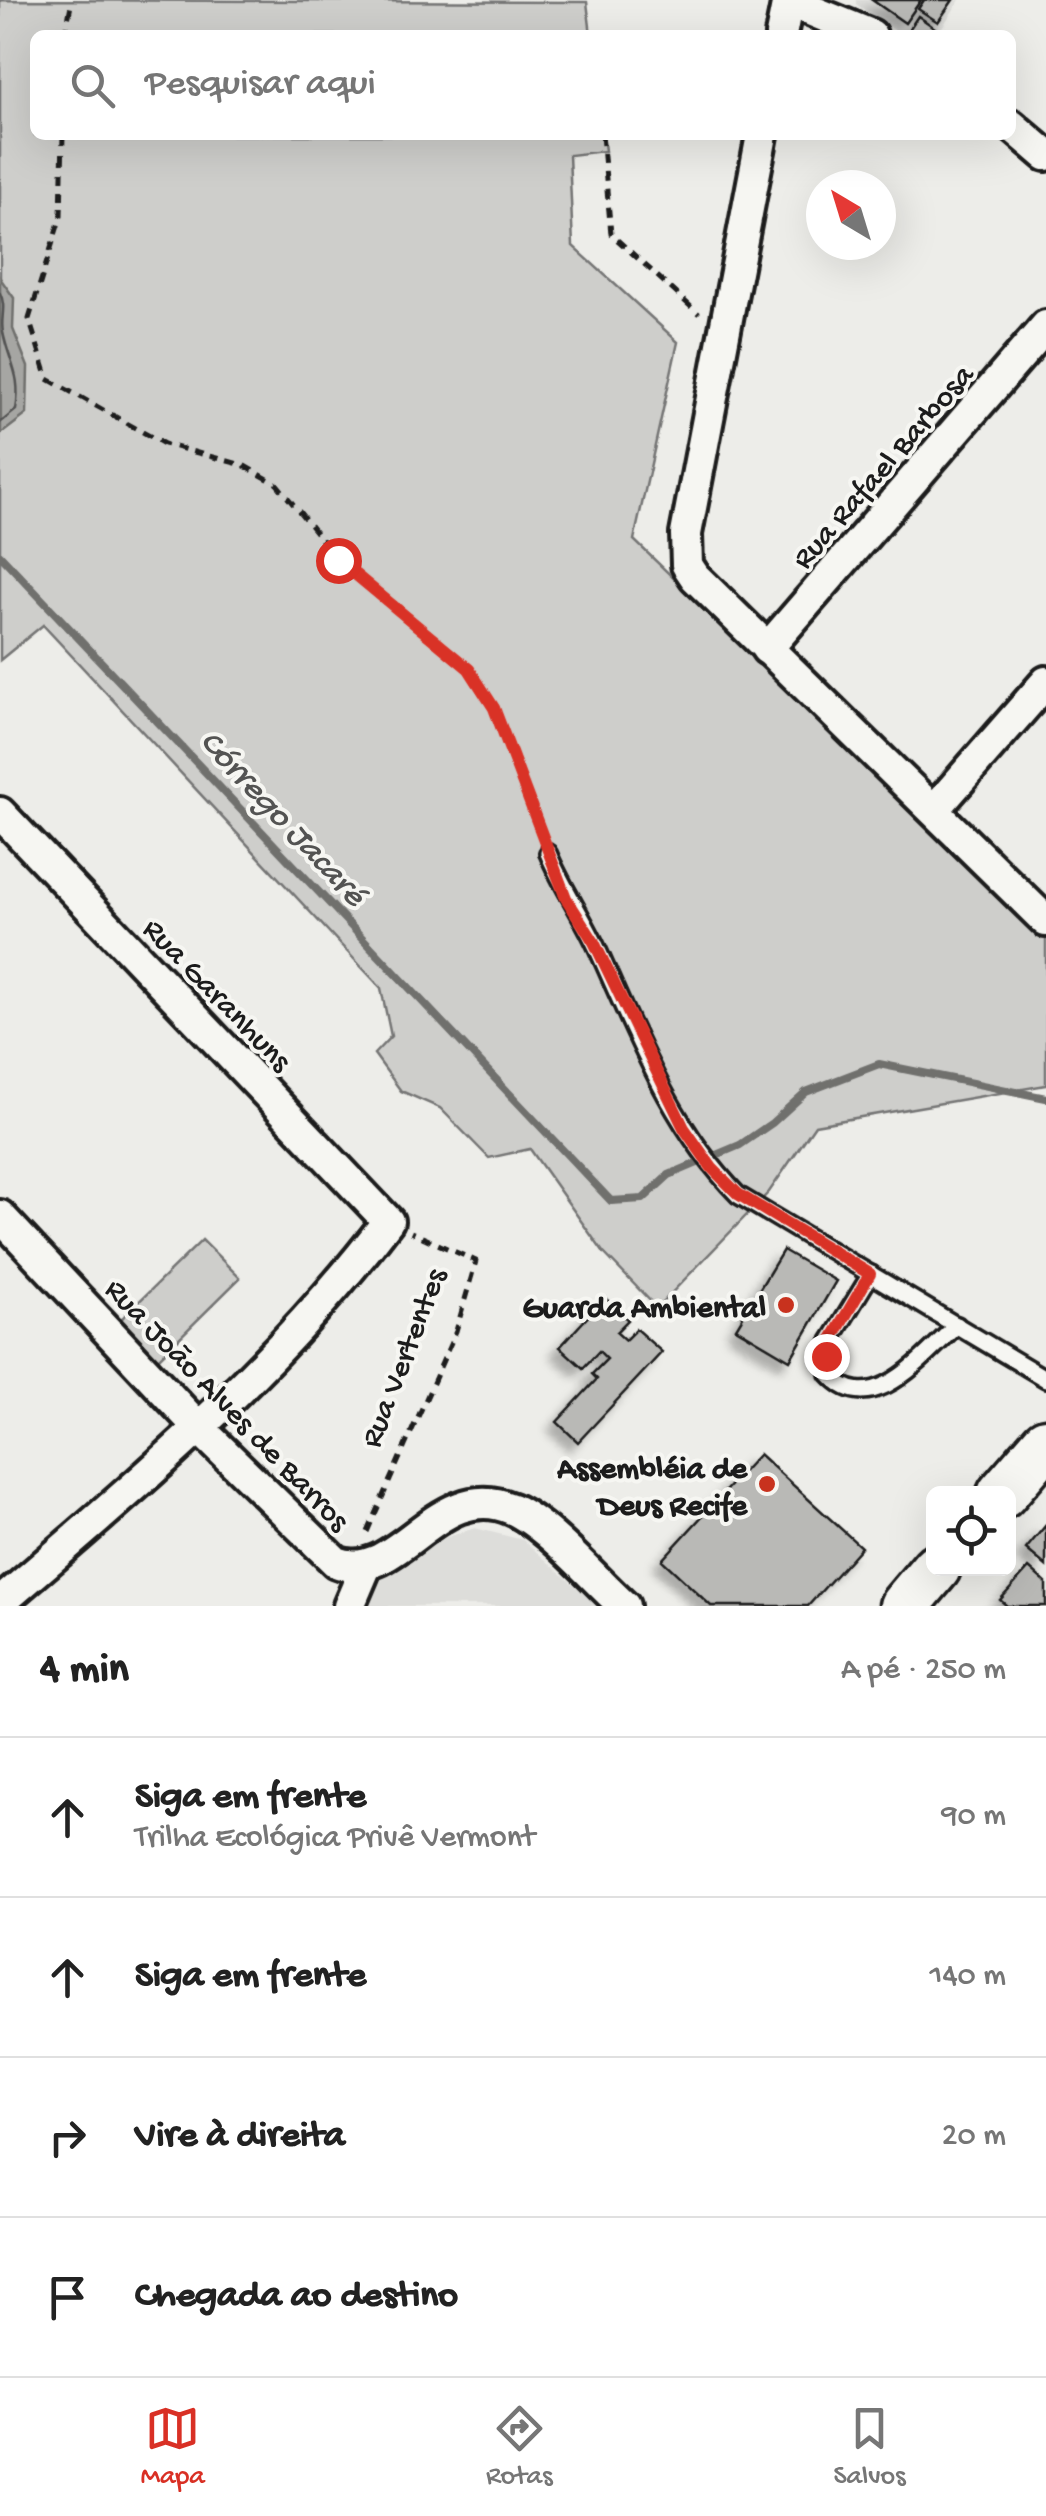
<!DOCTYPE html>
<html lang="pt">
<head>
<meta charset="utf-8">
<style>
  :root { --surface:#fff; --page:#f6f6f6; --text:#222; --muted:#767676; --line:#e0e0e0; --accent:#d93025 }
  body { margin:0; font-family:"Gochi Hand",sans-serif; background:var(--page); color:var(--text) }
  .controls { position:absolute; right:30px; bottom:30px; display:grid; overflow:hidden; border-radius:15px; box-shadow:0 10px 40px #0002 }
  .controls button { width:90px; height:90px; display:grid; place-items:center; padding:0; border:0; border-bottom:2px solid var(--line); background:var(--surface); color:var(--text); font:50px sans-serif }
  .compass { position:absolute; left:806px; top:170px; width:90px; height:90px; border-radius:50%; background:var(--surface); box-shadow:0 10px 40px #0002; rotate:322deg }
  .stop { position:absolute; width:30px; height:30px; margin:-22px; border:8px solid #d93025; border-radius:50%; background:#fff }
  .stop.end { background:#d93025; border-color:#fff; box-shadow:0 2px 10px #0008 }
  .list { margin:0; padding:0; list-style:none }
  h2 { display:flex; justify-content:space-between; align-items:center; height:130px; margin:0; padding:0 40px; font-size:42px }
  h2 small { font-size:32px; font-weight:400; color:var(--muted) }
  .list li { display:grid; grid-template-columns:65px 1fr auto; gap:30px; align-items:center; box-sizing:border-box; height:160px; padding:0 40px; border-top:2px solid var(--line) }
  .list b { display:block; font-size:38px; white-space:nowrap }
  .list p { margin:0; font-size:32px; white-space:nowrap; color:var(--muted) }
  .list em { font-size:32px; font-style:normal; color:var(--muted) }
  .icon { flex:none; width:55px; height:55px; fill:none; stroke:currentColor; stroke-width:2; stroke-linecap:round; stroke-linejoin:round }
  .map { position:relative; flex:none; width:1046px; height:1606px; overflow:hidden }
  .search { position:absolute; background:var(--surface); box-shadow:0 10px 40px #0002; left:30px; right:30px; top:30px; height:110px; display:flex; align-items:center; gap:25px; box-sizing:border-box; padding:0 35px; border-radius:15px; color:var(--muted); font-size:38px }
  .sheet { height:770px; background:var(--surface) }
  nav { display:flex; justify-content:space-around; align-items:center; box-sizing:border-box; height:140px; border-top:2px solid var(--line); background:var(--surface); font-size:28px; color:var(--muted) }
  nav a { display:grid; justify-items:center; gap:5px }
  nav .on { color:var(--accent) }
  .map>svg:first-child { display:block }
  .built { fill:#ddddda }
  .green { fill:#cececb; stroke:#757574; stroke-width:2.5 }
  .water { fill:#a6a6a3; stroke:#6f6f6d; stroke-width:2.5 }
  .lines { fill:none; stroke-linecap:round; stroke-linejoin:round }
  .shore { stroke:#535352; stroke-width:2.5 }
  .stream { stroke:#6f6f6d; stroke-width:8 }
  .building { fill:#b9b9b6; stroke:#1c1c1c; stroke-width:2.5; filter:url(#shadow) }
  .service-casing { stroke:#1c1c1c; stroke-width:22 }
  .minor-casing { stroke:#1c1c1c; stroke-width:38 }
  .primary-casing { stroke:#1c1c1c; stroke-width:55 }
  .path { stroke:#1c1c1c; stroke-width:5; stroke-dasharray:10 8; stroke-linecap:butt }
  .service { stroke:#f6f6f2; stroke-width:15 }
  .minor { stroke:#f6f6f2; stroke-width:30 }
  .primary { stroke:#f6f6f2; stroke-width:48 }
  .route { stroke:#d93025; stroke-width:12 }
  .poi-dot { fill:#c8321e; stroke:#f6f6f2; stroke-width:4 }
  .labels { text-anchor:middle; stroke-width:8; stroke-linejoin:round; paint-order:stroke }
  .street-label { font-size:32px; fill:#1c1c1c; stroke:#f6f6f2 }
  .poi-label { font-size:32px; font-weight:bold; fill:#1c1c1c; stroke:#f6f6f2; text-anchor:end }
  .water-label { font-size:35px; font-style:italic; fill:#535352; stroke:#f6f6f2 }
</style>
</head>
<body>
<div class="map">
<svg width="1046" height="1606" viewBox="0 0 1046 1606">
  <defs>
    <filter id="shadow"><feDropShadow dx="-9" dy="9" stdDeviation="5" flood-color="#0004"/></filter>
  </defs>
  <rect width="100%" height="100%" fill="#edede9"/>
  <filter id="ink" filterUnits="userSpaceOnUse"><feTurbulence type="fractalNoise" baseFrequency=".01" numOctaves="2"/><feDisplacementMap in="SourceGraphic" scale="20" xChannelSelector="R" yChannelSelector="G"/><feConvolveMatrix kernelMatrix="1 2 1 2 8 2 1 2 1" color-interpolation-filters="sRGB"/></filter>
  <g filter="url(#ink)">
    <!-- built -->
    <g class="built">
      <polygon points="856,0 960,0 937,35 902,35 856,4"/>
      <polygon points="475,1528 523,1540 598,1606 349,1606 353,1595 410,1559 447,1537"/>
    </g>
    <!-- green -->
    <g class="green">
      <polygon points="0,0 587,2 591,35 35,35 35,135 603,135 605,151 569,155 573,246 678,342 634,540 1046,937 1046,1085 815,1125 769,1192 657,1308 603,1252 530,1149 489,1158 440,1108 401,1091 374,1054 391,1036 381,988 43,625 0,660"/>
      <polygon points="202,1240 240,1278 156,1361 118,1322"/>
    </g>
    <!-- water -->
    <polygon class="water" points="0,278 14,298 13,329 28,367 27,414 1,434"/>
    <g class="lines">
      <!-- shore -->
      <path class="shore" d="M0 293C7 307 0 318 3 332 9 363 22 374 16 410L0 423"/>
      <!-- stream -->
      <polyline class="stream" points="0,555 611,1201 643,1199 669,1175 740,1145 772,1123 806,1092 879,1064 1046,1098"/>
    </g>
    <!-- building -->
    <g class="building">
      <polygon points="872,0 921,0 905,23"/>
      <polygon points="924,0 953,0 938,22 918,9"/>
      <polygon points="918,16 935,28 931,35 906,34"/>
      <polygon points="783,1250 836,1281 790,1360 736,1328"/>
      <polygon points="605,1298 628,1320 616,1332 625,1340 636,1329 662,1352 578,1442 557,1422 597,1379 592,1374 607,1359 599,1351 583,1368 560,1347"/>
      <polygon points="759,1454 861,1547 808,1606 711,1606 662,1560"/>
      <polygon points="1046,1525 1046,1566 1026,1549"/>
      <polygon points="1029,1568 1046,1583 1046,1606 1007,1606 1000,1600"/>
    </g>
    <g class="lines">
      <defs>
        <g id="service">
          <path d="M548 853C562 887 582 915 597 948 636 1034 671 1127 738 1195L1046 1379"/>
          <path d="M871 1274 829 1343V1374C872 1422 924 1355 957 1325"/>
        </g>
        <g id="minor">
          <polyline points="788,1 871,35"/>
          <polyline points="781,35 788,0"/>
          <polyline points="1011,125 1046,155"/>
          <polyline points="762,135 686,534 687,565 695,577 1046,921"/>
          <polyline points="767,649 1046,326"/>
          <polyline points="935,809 1046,682"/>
          <path d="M0 813 388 1221C277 1368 138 1484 0 1603"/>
          <path d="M0 1216 201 1430 336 1562C397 1587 437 1476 512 1509 548 1525 593 1578 624 1606"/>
          <polyline points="349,1606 366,1566"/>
        </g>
        <g id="primary">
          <polyline points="1002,1494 1046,1443"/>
          <polyline points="904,1606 936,1568"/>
        </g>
      </defs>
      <!-- service casing -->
      <use href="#service" class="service-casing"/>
      <!-- minor casing -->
      <use href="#minor" class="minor-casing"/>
      <!-- primary casing -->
      <use href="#primary" class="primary-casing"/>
      <!-- path -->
      <g class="path">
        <polyline points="65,35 72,0"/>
        <polyline points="63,135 61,216 29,319 48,379 164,444 243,465 277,484 338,560 469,669 494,708 541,836"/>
        <polyline points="602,135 611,234 699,314"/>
        <polyline points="367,1532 456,1331 476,1261 411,1232"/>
      </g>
      <!-- service -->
      <use href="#service" class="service"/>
      <!-- minor -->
      <use href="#minor" class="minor"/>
      <!-- primary -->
      <use href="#primary" class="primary"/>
    </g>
  </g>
  <g class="lines" filter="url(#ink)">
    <!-- route -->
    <polyline class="route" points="338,560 469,669 494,708 566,898 594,942 684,1128 712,1168 738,1194 870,1274 829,1344 826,1356"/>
  </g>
  <!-- markers -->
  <g class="poi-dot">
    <circle cx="786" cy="1305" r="10"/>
    <circle cx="767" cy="1484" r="10"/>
  </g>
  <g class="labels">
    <!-- street labels -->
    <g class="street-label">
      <text transform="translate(881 465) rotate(-49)" y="11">Rua Rafael Barbosa</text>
      <text transform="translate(219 993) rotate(46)" y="11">Rua Garanhuns</text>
      <text transform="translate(401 1357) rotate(-69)" y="11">Rua Vertentes</text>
      <text transform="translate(229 1403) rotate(46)" y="11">Rua João Alves de Barros</text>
    </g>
    <!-- poi labels -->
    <g class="poi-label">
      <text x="766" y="1316">Guarda Ambiental</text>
      <text x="747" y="1477">Assembléia de<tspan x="747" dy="37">Deus Recife</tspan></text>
    </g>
    <!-- water labels -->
    <g class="water-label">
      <text transform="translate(285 816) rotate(47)" y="12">Córrego Jacaré</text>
    </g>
  </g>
</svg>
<div class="controls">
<button><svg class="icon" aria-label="locate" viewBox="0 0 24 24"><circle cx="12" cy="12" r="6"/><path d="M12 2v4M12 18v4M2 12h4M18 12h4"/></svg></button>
</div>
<svg class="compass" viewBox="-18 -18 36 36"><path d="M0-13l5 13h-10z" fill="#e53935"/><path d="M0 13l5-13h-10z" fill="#767676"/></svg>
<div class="stop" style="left:338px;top:560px"></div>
<div class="stop end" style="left:826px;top:1356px"></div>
<div class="search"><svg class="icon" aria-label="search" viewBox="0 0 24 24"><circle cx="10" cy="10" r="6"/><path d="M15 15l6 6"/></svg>Pesquisar aqui</div>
</div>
<section class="sheet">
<h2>4 min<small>A pé · 250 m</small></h2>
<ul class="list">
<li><svg class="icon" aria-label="ahead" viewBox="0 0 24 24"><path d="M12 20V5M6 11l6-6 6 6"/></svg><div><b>Siga em frente</b><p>Trilha Ecológica Privê Vermont</p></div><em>90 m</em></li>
<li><svg class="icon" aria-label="ahead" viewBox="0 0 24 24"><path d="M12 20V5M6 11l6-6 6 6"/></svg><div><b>Siga em frente</b></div><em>140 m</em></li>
<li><svg class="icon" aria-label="right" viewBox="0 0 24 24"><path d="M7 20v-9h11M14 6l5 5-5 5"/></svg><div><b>Vire à direita</b></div><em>20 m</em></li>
<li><svg class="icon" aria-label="arrive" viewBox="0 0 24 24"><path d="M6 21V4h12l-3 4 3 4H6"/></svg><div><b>Chegada ao destino</b></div></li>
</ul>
</section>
<nav>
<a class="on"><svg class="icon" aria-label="map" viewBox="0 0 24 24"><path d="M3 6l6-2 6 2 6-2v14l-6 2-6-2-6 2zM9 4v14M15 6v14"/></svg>Mapa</a>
<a><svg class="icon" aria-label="directions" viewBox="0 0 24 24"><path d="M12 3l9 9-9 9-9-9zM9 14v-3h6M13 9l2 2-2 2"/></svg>Rotas</a>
<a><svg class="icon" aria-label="saved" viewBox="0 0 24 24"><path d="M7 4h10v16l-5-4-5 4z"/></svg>Salvos</a>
</nav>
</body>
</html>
